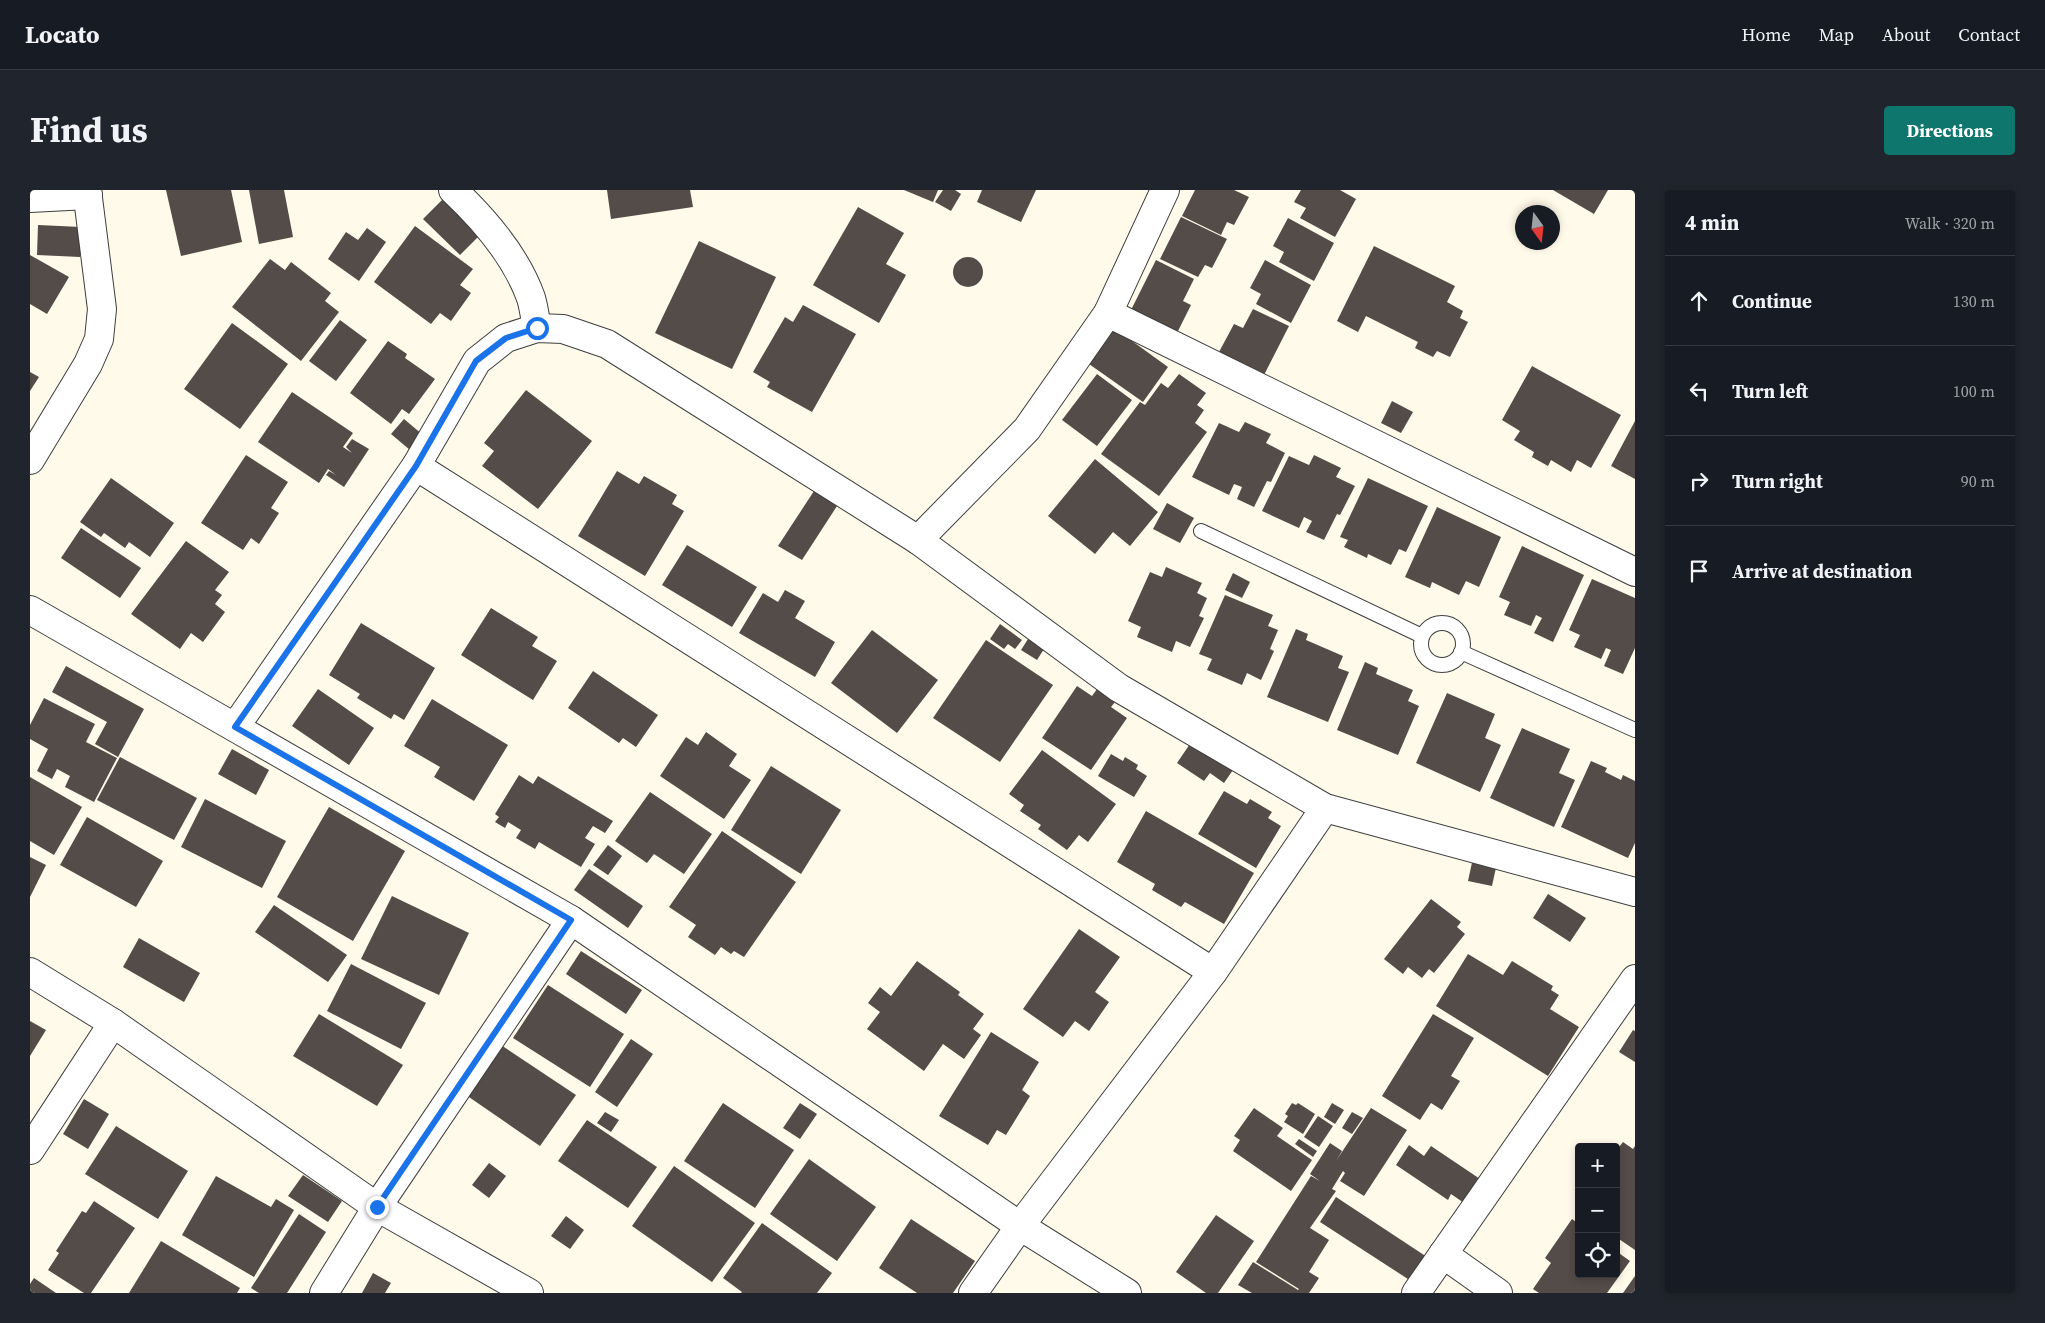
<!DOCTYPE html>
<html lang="en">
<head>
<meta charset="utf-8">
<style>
  :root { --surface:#171b24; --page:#20242c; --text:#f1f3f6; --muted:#9ea1a6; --line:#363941; --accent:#0f766e }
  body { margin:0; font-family:"Source Serif 4",serif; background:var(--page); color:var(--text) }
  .controls { position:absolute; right:15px; bottom:15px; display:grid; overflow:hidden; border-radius:5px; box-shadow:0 2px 8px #0003 }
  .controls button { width:45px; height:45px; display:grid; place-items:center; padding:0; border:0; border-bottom:1px solid var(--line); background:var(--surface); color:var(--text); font:25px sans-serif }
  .compass { position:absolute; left:1485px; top:15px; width:45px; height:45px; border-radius:50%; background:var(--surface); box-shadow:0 2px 8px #0003; rotate:165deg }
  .stop { position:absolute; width:15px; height:15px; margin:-11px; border:4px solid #1a73e8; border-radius:50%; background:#fff }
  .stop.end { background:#1a73e8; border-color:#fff; box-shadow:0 1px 5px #0008 }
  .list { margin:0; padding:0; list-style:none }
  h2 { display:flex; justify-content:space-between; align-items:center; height:65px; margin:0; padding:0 20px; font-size:21px }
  h2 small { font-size:16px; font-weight:400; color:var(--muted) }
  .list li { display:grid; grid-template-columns:32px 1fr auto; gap:15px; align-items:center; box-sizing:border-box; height:90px; padding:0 20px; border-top:1px solid var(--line) }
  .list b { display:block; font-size:19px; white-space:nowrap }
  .list em { font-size:16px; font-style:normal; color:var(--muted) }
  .icon { flex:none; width:28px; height:28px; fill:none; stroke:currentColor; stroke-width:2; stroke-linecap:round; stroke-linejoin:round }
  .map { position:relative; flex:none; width:1605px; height:1103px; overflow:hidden; border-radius:5px }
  header { display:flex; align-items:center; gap:30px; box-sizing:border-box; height:70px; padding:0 25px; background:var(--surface); border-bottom:1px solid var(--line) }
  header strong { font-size:24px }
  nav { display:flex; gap:28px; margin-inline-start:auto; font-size:18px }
  .intro { display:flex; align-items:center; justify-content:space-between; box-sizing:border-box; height:120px; padding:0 30px }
  h1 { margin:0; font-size:35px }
  .button { padding:12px 22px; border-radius:5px; background:var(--accent); color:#fff; font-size:18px; font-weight:700 }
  main { display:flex; gap:30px; padding:0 30px }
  aside { flex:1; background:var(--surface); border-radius:5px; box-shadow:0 2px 8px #0003 }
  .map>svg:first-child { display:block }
  .building { fill:#544c48 }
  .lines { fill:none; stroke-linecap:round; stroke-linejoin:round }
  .lane-casing { stroke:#3e3e3e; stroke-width:16 }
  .street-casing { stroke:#3e3e3e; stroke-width:30 }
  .lane { stroke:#fff; stroke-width:14 }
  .street { stroke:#fff; stroke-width:28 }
  .route { stroke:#1a73e8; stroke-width:6 }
</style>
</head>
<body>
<header>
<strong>Locato</strong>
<nav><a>Home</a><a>Map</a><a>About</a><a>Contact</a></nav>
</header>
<div class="intro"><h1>Find us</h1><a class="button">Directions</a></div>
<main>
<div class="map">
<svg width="1605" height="1103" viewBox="0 0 1605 1103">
  <rect width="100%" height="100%" fill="#fffae9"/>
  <!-- building -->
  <g class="building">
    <polygon points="136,0 201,0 212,52 151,66"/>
    <polygon points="219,0 254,0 263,47 229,54"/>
    <polygon points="577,0 660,0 663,17 581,29"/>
    <polygon points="874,0 908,0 903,12"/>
    <polygon points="913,0 925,0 931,4 921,21 905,12"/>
    <polygon points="952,0 1006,0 991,32 947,12"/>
    <polygon points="1165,0 1204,0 1219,7 1204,35 1197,32 1191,45 1152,26"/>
    <polygon points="1271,0 1310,0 1326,9 1305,47 1270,28 1276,18 1264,12"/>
    <polygon points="1523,0 1578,0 1564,24"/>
    <polygon points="415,7 452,43 430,65 393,29"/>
    <polygon points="828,17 874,43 856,74 876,85 849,133 783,95"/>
    <polygon points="1151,27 1197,49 1182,78 1175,75 1168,87 1130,69"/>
    <polygon points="1258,28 1304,53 1284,91 1249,72 1254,62 1243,56"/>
    <polygon points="8,35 51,37 50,67 7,65"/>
    <polygon points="385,36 443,79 430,95 441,103 421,131 410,123 401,134 344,92"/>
    <polygon points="337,38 356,52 329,91 298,69 316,42 328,50"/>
    <polygon points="669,51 746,87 702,179 625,143"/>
    <polygon points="1344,56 1425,96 1417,112 1433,121 1430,128 1438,132 1420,167 1407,161 1403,167 1385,158 1388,152 1336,126 1328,142 1307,131"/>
    <polygon points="0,65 39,87 17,124 0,114"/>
    <circle cx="938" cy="82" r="15"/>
    <polygon points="240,69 255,80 261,72 301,103 295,111 309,122 271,171 202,117"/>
    <polygon points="1126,70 1164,89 1153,111 1161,115 1147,143 1101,120"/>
    <polygon points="1235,70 1281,95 1261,133 1226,114 1231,104 1220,98"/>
    <polygon points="773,115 826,144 782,222 737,197 740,192 723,182 755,127 763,132"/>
    <polygon points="1223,119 1259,136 1234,185 1189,162 1204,134 1213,138"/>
    <polygon points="310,130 337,150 306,191 279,171"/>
    <polygon points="202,133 258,174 210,239 154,199"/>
    <polygon points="1084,138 1138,177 1113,212 1059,174"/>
    <polygon points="358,151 377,164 375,168 405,189 379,224 372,219 361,234 320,203"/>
    <polygon points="1502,176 1591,225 1561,278 1547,270 1541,282 1521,270 1518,276 1502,267 1504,262 1484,250 1490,241 1472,230"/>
    <polygon points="0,182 9,187 0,201"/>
    <polygon points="1067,184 1102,210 1067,256 1032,230"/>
    <polygon points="1149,184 1176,203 1167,215 1174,220 1165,233 1177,242 1129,306 1071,264 1110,212 1115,215 1131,193 1138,198"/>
    <polygon points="496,200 562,251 508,319 452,276 464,261 454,253"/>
    <polygon points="262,202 323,243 313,257 322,263 316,257 322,249 339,259 314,297 296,285 299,281 306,285 298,279 289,293 228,252"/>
    <polygon points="1362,211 1383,222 1371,243 1351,233"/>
    <polygon points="374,229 393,245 380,260 361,244"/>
    <polygon points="1605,231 1605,289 1581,276"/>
    <polygon points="1215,232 1241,244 1236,253 1255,263 1241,292 1237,291 1224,317 1207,309 1212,297 1204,294 1199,305 1162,287 1189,233 1209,242"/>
    <polygon points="216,265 258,292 241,318 249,323 229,354 221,348 213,360 171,333"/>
    <polygon points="1284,265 1311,278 1306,287 1325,296 1310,325 1307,324 1294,350 1276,342 1282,331 1274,327 1269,338 1232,321 1259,266 1279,275"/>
    <polygon points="1065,269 1128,322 1100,356 1083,342 1065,364 1018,326"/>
    <polygon points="587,281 609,294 614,286 647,305 642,314 654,321 615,386 548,346"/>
    <polygon points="81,288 144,333 120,367 99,352 95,358 74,343 71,347 50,332"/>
    <polygon points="1338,288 1398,316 1376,362 1369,359 1361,375 1338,364 1337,368 1314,357 1318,350 1310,347"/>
    <polygon points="784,301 807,316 772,370 748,356"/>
    <polygon points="1137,313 1164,328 1150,353 1123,339"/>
    <polygon points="1407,317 1471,347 1449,397 1436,391 1429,405 1402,392 1400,398 1375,387"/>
    <polygon points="51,338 111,378 90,408 31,368"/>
    <polygon points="156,351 199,382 185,400 192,405 185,414 195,422 173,452 161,443 150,459 101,424"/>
    <polygon points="657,355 727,397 702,437 632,395"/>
    <polygon points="1492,356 1554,385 1523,452 1504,443 1512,428 1506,425 1501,436 1474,425 1480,412 1469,407"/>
    <polygon points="1136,377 1172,393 1167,403 1177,408 1169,426 1174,428 1160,457 1146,451 1142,462 1107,447 1111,437 1098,431 1120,382 1132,387"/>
    <polygon points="1203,383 1220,392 1212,408 1195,400"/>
    <polygon points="1562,389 1605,408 1605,458 1593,484 1574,476 1581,460 1576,458 1571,469 1544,457 1550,445 1539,440"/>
    <polygon points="755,400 775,411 765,428 805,452 785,487 709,443 733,403 748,412"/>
    <polygon points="1195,405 1243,425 1238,436 1248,440 1240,459 1244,461 1231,490 1217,483 1212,495 1177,480 1182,469 1169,464"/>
    <polygon points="461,418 508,447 502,456 527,471 503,510 431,465"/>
    <polygon points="331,433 405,478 374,530 364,524 361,529 327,508 330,504 299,485"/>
    <polygon points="970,434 992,450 985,459 978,454 974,459 960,449"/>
    <polygon points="1266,439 1278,444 1276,450 1313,466 1308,478 1319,482 1298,532 1237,507"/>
    <polygon points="842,440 908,490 867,543 801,493"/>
    <polygon points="998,449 1014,459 1007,470 991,460"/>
    <polygon points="956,450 1023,495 970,572 903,528"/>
    <polygon points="1335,472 1348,478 1346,484 1383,500 1378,511 1389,516 1368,565 1307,540"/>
    <polygon points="36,476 114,519 88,567 65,554 77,532 22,502"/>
    <polygon points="563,481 628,525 606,557 593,548 589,553 538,518"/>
    <polygon points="1047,496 1062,506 1067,499 1085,512 1081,517 1097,528 1061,580 1012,548"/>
    <polygon points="288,499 344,538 319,575 262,536"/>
    <polygon points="1417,503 1465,524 1455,548 1471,555 1450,602 1386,573"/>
    <polygon points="14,508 65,534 56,552 87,568 64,612 35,597 40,586 27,579 22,589 7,581 18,559 0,549 0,535"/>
    <polygon points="402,509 478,555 444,611 404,587 410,577 374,556"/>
    <polygon points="1492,538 1540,559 1529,583 1545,590 1524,637 1460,608"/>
    <polygon points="676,542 707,564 699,576 721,590 694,629 630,586 656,547 668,555"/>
    <polygon points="1164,548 1205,577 1194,593 1180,583 1174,591 1147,573"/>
    <polygon points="202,559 239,580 226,605 188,584"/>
    <polygon points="1012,560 1086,614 1058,652 1049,645 1037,660 1008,639 1011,635 990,621 994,615 979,604"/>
    <polygon points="1081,564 1093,571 1095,567 1108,575 1106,579 1117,586 1104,607 1068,586"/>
    <polygon points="90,567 167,608 144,650 67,610"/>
    <polygon points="1561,571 1577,578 1575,582 1591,590 1593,585 1605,591 1605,653 1598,668 1531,637"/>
    <polygon points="741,576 811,620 771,684 701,640"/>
    <polygon points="489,585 503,594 508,586 583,631 575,643 563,636 555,648 565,654 551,677 509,652 505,659 486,648 491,640 478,632 475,638 465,632 469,627 465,624"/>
    <polygon points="0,587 52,617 24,665 0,651"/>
    <polygon points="1194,601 1217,614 1220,609 1242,622 1238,628 1251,636 1226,678 1168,644"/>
    <polygon points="620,602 682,644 654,684 624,664 617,673 585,651"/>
    <polygon points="175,609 256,651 232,698 151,657"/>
    <polygon points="299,617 375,661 323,751 247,707"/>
    <polygon points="1116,621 1224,683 1194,734 1155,712 1151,717 1122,700 1125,694 1087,672"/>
    <polygon points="57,627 133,671 106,717 30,675"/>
    <polygon points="692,641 766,692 714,767 704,761 701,764 691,757 685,765 658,747 666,735 639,717"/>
    <polygon points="578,655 592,666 578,685 563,675"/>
    <polygon points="0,667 16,675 0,707"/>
    <polygon points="1443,668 1467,673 1462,696 1438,691"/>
    <polygon points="559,679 613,716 598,738 544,700"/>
    <polygon points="1518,704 1556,728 1540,752 1503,728"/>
    <polygon points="362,706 439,743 409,805 331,769"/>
    <polygon points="1401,709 1431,732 1427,737 1435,744 1404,783 1399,779 1392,788 1378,777 1373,784 1354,769"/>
    <polygon points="244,715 317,765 298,792 225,742"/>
    <polygon points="1049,739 1090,767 1065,802 1079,812 1059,841 1045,831 1033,847 993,819"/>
    <polygon points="109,748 170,783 154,812 93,777"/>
    <polygon points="551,761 612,800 596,824 536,784"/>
    <polygon points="1438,764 1473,785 1482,771 1523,796 1521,800 1529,805 1520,819 1549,837 1518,886 1406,816"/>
    <polygon points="887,771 930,802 928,805 954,824 943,839 951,845 934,869 913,854 894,881 837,839 850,822 838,813 850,797 861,806"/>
    <polygon points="321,774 396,813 371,859 297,821"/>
    <polygon points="518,795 594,844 560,897 483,848"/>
    <polygon points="289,824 373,875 347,916 263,866"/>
    <polygon points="1403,824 1444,848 1421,886 1430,891 1412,920 1401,913 1390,930 1352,906"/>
    <polygon points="0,831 16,840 0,866"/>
    <polygon points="1603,840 1605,841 1605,872 1589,862"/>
    <polygon points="961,842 1009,872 992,900 1000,906 976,945 967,940 958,955 909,926"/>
    <polygon points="601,849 623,864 587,917 565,902"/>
    <polygon points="471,855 546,905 510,956 436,905"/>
    <polygon points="54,909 79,924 58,959 33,944"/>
    <polygon points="693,913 764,960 725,1018 654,971"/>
    <polygon points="770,913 787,924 770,949 753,938"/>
    <polygon points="1262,913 1266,915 1268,913 1285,924 1273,944 1254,932 1258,926 1255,924"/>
    <polygon points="1302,913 1314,920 1305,934 1294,927"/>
    <polygon points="1224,918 1253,938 1247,946 1282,970 1261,1001 1203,961 1210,950 1204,946"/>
    <polygon points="1341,918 1377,940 1334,1006 1310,991 1315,983 1313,981 1302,999 1306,1001 1280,1038 1299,1050 1279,1082 1289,1088 1279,1103 1222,1103 1208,1095 1223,1072 1268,1100 1269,1099 1226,1072 1281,986 1290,991 1280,984 1300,953 1312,961 1306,971"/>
    <polygon points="575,922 589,930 581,942 567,933"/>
    <polygon points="1322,922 1333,928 1322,944 1312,938"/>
    <polygon points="1288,926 1303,936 1289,957 1274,947"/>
    <polygon points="557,930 627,977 598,1018 528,971"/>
    <polygon points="86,936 158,981 128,1029 55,984"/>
    <polygon points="1269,949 1287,961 1283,967 1265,954"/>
    <polygon points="1593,952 1603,959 1605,956 1605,1060 1586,1047 1586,961"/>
    <polygon points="1379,955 1394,966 1401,956 1453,991 1437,1015 1421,1004 1418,1010 1366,975"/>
    <polygon points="779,969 846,1017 807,1071 740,1024"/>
    <polygon points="459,973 476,986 459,1008 442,995"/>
    <polygon points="644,976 725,1033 682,1092 602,1036"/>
    <polygon points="273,985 312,1011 298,1032 258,1006"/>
    <polygon points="186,986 241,1017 246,1009 264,1020 224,1087 152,1045"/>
    <polygon points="1306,1007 1397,1067 1381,1091 1290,1032"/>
    <polygon points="64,1011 105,1038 61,1103 54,1103 18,1080 29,1063 26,1061 52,1021 56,1023"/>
    <polygon points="269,1024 296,1042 257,1103 229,1103 221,1098"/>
    <polygon points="1186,1025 1224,1051 1188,1103 1176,1103 1146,1082"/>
    <polygon points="536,1026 554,1040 540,1059 521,1046"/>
    <polygon points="881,1029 945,1071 923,1103 887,1103 849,1078"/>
    <polygon points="1542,1029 1549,1034 1549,1084 1586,1084 1586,1061 1600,1071 1577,1103 1509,1103 1503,1099 1521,1073 1515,1068"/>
    <polygon points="732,1033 802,1083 787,1103 711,1103 712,1102 693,1088"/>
    <polygon points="131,1051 210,1098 207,1103 99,1103"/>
    <polygon points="343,1083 361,1093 355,1103 332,1103"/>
    <polygon points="1605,1086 1605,1103 1593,1103"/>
    <polygon points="4,1088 26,1103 0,1103 0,1094"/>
  </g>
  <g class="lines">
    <defs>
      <g id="lane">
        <polyline points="1171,341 1392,446"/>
        <circle cx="1412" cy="454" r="21"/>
        <polyline points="1431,462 1605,540"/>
      </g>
      <g id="street">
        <path d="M423 0C455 30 486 66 501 108 504 118 505 128 507 138"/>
        <polyline points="0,8 58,5"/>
        <polyline points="1078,123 1605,382"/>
        <polyline points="0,270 58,174 69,149 72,119 57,0"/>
        <polyline points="386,276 1183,782"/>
        <polyline points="888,350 997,239 1078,123 1135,0"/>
        <polyline points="0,420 541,730 990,1036 1097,1103"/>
        <polyline points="205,537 386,276 447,171 476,148 507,138 533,139 577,154 888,350 1089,498 1295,618 1605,702"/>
        <polyline points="0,782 83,833 347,1017 499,1103"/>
        <polyline points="0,960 83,833"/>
        <polyline points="1413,1064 1468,1103"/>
        <polyline points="294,1103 347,1017 541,730"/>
        <polyline points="943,1103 990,1036 1183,782 1295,618"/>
        <polyline points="1386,1103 1605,789"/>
      </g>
    </defs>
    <!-- lane casing -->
    <use href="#lane" class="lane-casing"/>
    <!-- street casing -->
    <use href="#street" class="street-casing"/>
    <!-- lane -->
    <use href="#lane" class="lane"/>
    <!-- street -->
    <use href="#street" class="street"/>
  </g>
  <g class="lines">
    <!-- route -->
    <polyline class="route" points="347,1017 541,730 205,537 386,276 446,171 476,148 507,138"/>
  </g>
</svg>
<div class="controls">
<button>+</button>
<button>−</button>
<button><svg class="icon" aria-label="locate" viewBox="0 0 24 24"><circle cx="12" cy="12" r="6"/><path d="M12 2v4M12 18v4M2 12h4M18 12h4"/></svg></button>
</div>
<svg class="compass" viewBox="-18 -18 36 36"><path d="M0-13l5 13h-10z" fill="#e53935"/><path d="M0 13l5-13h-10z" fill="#9ea1a6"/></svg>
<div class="stop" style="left:507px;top:138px"></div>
<div class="stop end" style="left:347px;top:1017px"></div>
</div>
<aside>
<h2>4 min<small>Walk · 320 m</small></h2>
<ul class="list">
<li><svg class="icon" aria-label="ahead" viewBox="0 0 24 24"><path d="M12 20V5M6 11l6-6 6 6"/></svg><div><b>Continue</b></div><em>130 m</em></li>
<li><svg class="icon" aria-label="left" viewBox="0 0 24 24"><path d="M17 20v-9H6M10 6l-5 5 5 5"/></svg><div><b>Turn left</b></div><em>100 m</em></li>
<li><svg class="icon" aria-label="right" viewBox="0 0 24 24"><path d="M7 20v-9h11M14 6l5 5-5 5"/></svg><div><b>Turn right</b></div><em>90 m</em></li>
<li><svg class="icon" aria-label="arrive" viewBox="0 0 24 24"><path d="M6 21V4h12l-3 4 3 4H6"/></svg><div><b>Arrive at destination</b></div></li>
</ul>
</aside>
</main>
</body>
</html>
